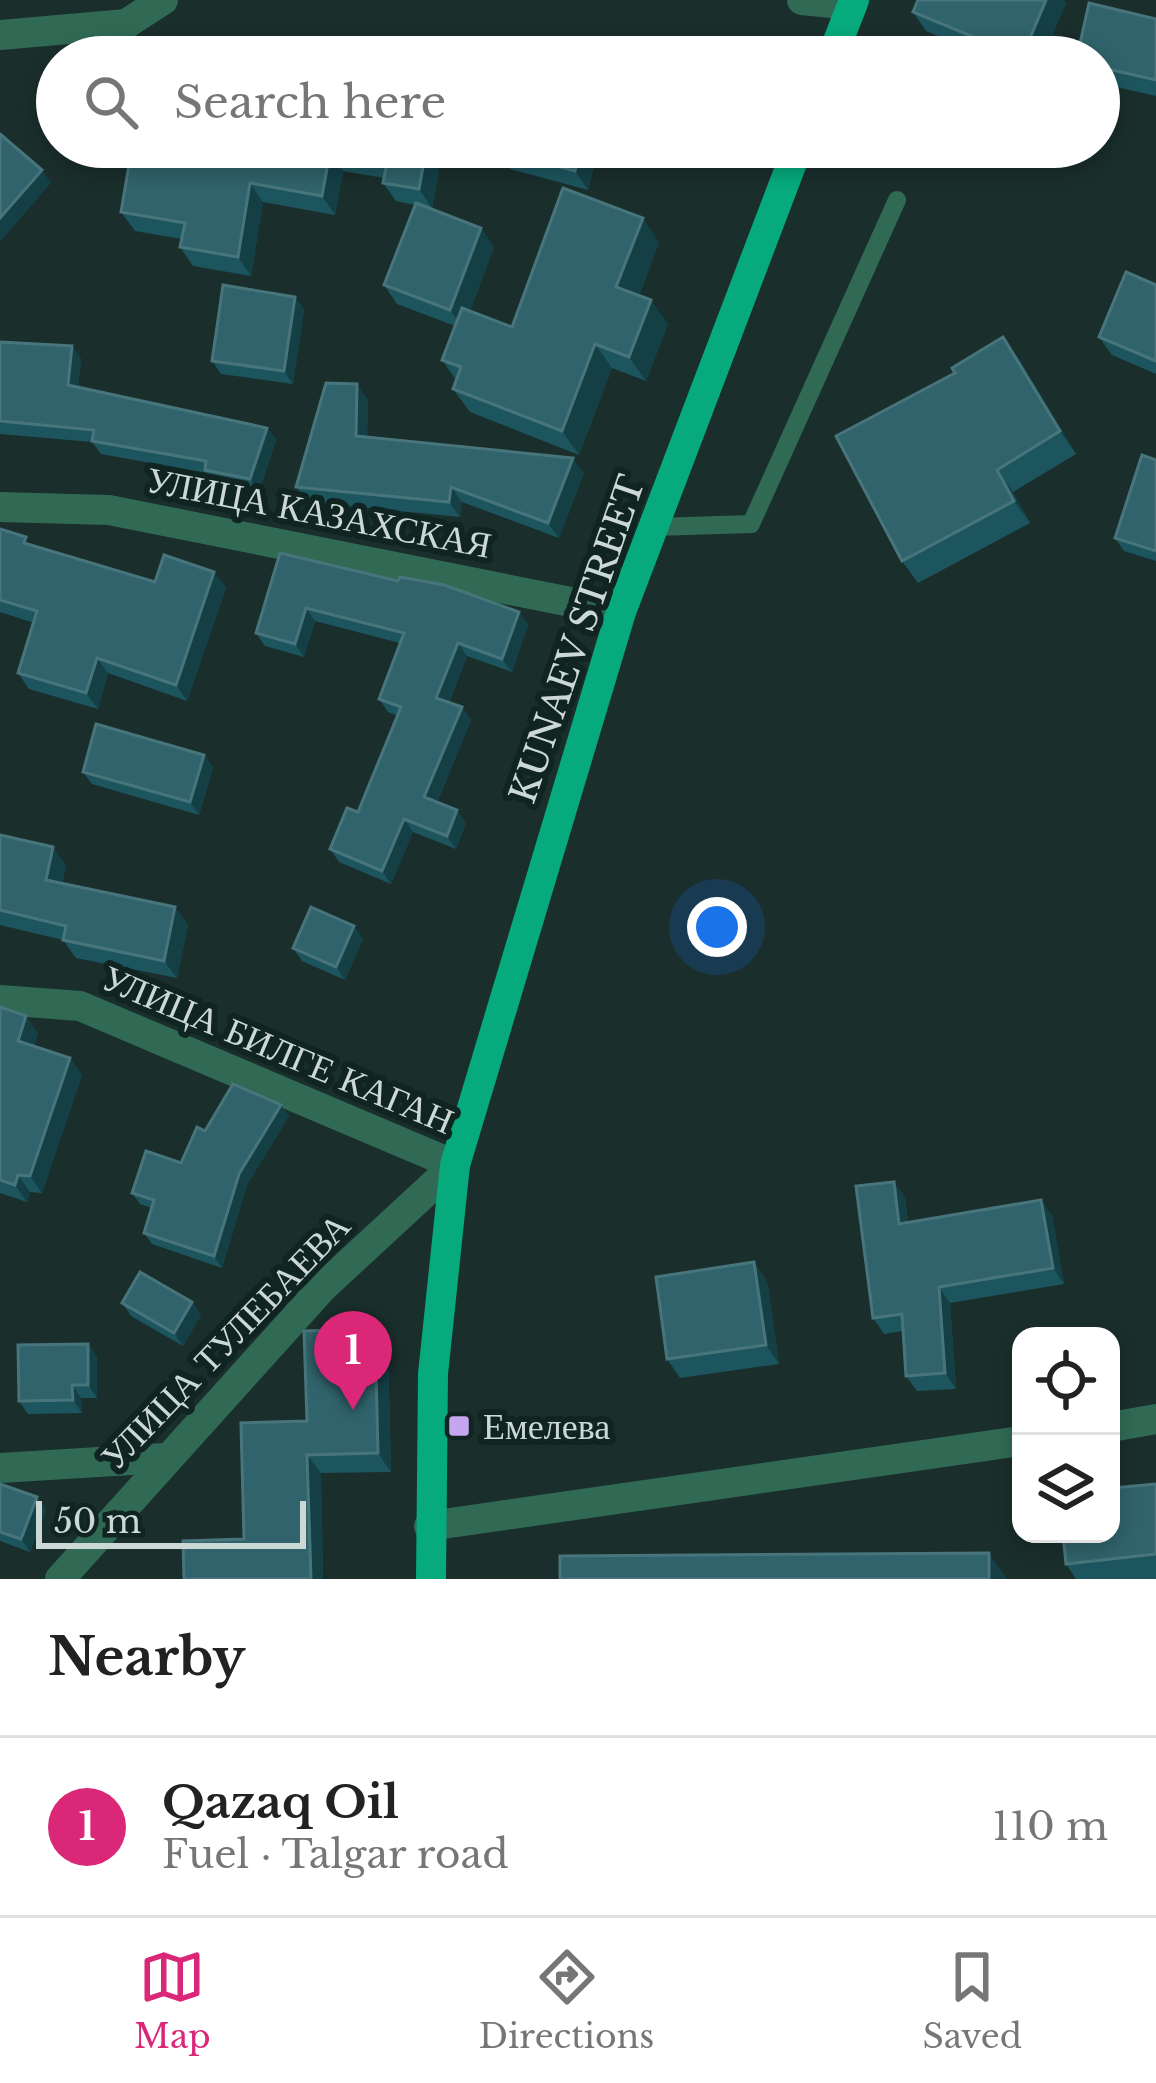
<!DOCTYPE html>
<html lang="en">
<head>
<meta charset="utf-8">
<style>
  :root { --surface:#fff; --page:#f2f2f2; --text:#222; --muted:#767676; --line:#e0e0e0; --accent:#db2777 }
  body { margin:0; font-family:"Libre Baskerville",serif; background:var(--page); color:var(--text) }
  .controls { position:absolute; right:36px; bottom:36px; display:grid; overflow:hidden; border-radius:24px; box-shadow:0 6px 18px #0003 }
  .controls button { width:108px; height:108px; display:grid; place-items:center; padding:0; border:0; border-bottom:3px solid var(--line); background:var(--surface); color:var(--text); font:60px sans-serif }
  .scale { position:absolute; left:36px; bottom:30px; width:270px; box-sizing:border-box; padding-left:12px; border:6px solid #ccd8d6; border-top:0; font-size:33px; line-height:42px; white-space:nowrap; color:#ccd8d6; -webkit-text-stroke:9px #102422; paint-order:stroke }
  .you { position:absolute; left:717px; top:927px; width:42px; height:42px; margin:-30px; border:9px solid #fff; border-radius:50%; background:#1a73e8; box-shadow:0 0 0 18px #1a73e833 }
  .badge { display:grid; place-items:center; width:78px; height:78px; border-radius:50%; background:var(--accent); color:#fff; font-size:39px; font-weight:700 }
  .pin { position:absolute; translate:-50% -99px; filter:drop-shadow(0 3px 6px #0008) }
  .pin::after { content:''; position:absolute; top:63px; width:42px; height:36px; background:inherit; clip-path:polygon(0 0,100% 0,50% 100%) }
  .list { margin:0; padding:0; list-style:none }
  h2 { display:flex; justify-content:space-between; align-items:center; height:156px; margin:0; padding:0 48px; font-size:51px }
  h2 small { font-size:39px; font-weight:400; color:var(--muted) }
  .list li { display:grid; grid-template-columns:78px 1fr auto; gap:36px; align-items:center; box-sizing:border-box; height:180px; padding:0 48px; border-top:3px solid var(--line) }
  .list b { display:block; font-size:45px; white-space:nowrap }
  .list p { margin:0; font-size:39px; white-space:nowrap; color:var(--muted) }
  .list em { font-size:39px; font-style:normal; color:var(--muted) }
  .icon { flex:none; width:66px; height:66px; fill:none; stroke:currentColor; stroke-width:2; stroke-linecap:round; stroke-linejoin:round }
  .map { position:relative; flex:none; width:1156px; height:1579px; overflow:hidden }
  .search { position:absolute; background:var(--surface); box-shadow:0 6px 18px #0003; left:36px; right:36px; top:36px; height:132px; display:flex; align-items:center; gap:30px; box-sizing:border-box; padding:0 42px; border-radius:66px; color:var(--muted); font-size:45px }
  .sheet { height:336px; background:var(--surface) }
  nav { display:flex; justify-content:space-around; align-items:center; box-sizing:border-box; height:168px; border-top:3px solid var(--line); background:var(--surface); font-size:33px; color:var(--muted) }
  nav a { display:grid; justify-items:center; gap:6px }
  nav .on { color:var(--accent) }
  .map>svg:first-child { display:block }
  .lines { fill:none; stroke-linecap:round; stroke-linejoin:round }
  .service { stroke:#306a54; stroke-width:18 }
  .minor { stroke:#306a54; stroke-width:30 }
  .tertiary { stroke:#306a54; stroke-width:30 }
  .primary { stroke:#06aa7d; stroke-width:30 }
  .wall { fill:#1d555e }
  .shaded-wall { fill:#143f45 }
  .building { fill:#30636b; stroke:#48757c; stroke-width:3 }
  .poi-dot { fill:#c6a6f0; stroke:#102422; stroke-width:4.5 }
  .labels { text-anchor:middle; stroke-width:12; stroke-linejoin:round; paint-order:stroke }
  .street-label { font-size:36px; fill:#ccd8d6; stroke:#102422 }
  .poi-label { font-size:36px; fill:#ccd8d6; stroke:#102422; text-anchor:start }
</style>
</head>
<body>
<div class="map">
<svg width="1156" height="1579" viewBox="0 0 1156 1579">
  <rect width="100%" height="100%" fill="#1a2e2c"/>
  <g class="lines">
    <!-- service -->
    <polyline class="service" points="654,527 751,524 897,200"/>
    <!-- minor -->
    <g class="minor">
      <polyline points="802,0 852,5"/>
      <polyline points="0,35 126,24 163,0"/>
      <polyline points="0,507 109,510 621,612"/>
      <polyline points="0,1000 80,1006 455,1165"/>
      <polyline points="1111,1427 1156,1419"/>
      <polyline points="0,1468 164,1458"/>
      <polyline points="429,1526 1021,1441"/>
    </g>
    <!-- tertiary -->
    <polyline class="tertiary" points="60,1579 323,1287 455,1165"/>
    <!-- primary -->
    <g class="primary">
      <polyline points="832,57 854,0"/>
      <polyline points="431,1579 433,1374 455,1165 621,612 798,147"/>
    </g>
  </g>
  <!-- wall -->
  <g class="wall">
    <polygon points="1066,3 1043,57 989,57 926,31 913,12"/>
    <polygon points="1156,19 1156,96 1099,83 1099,57"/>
    <polygon points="132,147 411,147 426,151 439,170 432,208 424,207 481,228 494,247 470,311 512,327 659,242 639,296 668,324 646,381 612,368 579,455 470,412 453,389 456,380 442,360 455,326 397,304 384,285 415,205 396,201 383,183 384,178 343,171 335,215 263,202 251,276 193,266 180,247 182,239 135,231 121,212"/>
    <polygon points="497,147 599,147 588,190 510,169 496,150"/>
    <polygon points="1156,285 1156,374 1112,355 1099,337"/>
    <polygon points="295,297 304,310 293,384 221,374 212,361"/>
    <polygon points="0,342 72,346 81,359 78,387 267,428 276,440 259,492 214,483 207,473 101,454 92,442 0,434"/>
    <polygon points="1019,359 1076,454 1013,492 1030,523 918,583 902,561 955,373"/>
    <polygon points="368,400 367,437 584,473 559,538 462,502 460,517 307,502 296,487"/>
    <polygon points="1156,460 1156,561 1124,551 1115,538"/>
    <polygon points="0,529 32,545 155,582 214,572 226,588 187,701 108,673 98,709 29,689 18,673 34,623 0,612"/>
    <polygon points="280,553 519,612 528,625 512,672 467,656 449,702 462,707 471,720 437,802 466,823 456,849 413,832 391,884 339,862 330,849 358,812 398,716 388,712 379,699 400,643 315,621 304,657 265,646 256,633"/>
    <polygon points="204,755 213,768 199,815 92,784 83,772"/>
    <polygon points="0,835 66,865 62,884 175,907 188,925 177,978 76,958 63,940 0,925"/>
    <polygon points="354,926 363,939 345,980 302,961 293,948"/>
    <polygon points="0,1007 38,1033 34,1046 70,1058 82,1075 42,1193 30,1192 27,1202 0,1193"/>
    <polygon points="281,1105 289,1116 247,1185 222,1268 152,1244 144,1233 152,1208 140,1204 132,1193 181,1163 205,1131"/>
    <polygon points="905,1197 908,1222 1052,1215 1064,1284 950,1303 956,1389 917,1391 906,1376 903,1331 884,1334 873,1318"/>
    <polygon points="767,1281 779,1364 680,1378 667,1359"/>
    <polygon points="192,1302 201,1315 183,1346 131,1316 122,1303"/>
    <polygon points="375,1329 388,1348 391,1472 321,1473 323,1579 184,1579 244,1539 307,1421"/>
    <polygon points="88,1344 97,1357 97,1398 81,1398 82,1413 28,1414 19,1401"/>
    <polygon points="0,1483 37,1497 46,1510 30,1552 0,1541"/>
    <polygon points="1156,1484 1156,1579 1076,1579 1066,1564"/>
  </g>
  <!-- shaded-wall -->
  <g class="shaded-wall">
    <polygon points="1046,0 1064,0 1066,3 1043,57 1022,57"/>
    <polygon points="581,147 599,147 588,190 575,171"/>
    <polygon points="426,151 439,170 432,208 419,189"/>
    <polygon points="330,152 343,171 335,215 322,196"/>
    <polygon points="42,170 51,183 0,242 0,218"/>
    <polygon points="250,183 263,202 251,276 238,257"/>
    <polygon points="643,218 659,242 633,311 616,287"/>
    <polygon points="481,228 494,247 464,329 450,310"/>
    <polygon points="295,297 304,310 293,384 284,371"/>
    <polygon points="651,300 668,324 646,381 629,357"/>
    <polygon points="1003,337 1019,359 1076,454 1060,431"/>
    <polygon points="595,344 612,368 579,455 562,431"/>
    <polygon points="72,346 81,359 77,398 68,385"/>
    <polygon points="357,384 368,400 367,452 356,436"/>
    <polygon points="267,428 276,440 259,492 250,479"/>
    <polygon points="573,458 584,473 559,538 548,523"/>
    <polygon points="997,470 1013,492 1030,523 1014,501"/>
    <polygon points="451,487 462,502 460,517 449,502"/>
    <polygon points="214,572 226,588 187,701 176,685"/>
    <polygon points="306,608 315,621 304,657 295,644"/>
    <polygon points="519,612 528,625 512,672 502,659"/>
    <polygon points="458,643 467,656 445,710 436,698"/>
    <polygon points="97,658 108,673 98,709 86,693"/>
    <polygon points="462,707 471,720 433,810 424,797"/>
    <polygon points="204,755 213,768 199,815 190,802"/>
    <polygon points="457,810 466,823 456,849 447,836"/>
    <polygon points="404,819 413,832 391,884 382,871"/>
    <polygon points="53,847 66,865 58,898 46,880"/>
    <polygon points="175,907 188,925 177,978 164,961"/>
    <polygon points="354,926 363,939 345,980 336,967"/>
    <polygon points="26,1016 38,1033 30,1058 18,1041"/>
    <polygon points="70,1058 82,1075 42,1193 30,1176"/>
    <polygon points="281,1105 289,1116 247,1185 222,1268 214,1256 239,1174"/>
    <polygon points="18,1175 30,1192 27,1202 15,1185"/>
    <polygon points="894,1182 905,1197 910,1239 899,1224"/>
    <polygon points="1041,1200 1052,1215 1064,1284 1053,1268"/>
    <polygon points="754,1262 767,1281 779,1364 766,1345"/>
    <polygon points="939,1287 950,1303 956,1389 945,1373"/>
    <polygon points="192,1302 201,1315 183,1346 174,1333"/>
    <polygon points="375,1329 388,1348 391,1472 378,1453"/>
    <polygon points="88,1344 97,1357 97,1398 88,1385"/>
    <polygon points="72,1385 81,1398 82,1413 73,1400"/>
    <polygon points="307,1455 321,1473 323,1579 311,1579"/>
    <polygon points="37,1497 46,1510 30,1552 21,1539"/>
    <polygon points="989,1553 1007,1579 989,1579"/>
  </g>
  <!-- building -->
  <g class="building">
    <polygon points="918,0 1046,0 1022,57 913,12"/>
    <polygon points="1089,3 1156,19 1156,80 1099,67 1099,57 1077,57"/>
    <polygon points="523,49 554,57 521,57"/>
    <polygon points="0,134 42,170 0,218"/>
    <polygon points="132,147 404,147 426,151 419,189 383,183 387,162 330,152 322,196 250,183 238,257 180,247 185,223 121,212"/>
    <polygon points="497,147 581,147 575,171 496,150"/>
    <polygon points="563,188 643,218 616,287 651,300 629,357 595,344 562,431 453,389 461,367 442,360 462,308 512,327"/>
    <polygon points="416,203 481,228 450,310 384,285"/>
    <polygon points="1126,272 1156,285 1156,361 1099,337"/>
    <polygon points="223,285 295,297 284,371 212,361"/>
    <polygon points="1003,337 1060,431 997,470 1014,501 902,561 836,436 955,373 952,368"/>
    <polygon points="0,342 72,346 68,385 267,428 250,479 205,470 206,461 92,441 94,430 0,421"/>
    <polygon points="326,383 357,384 356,436 573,458 548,523 451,487 449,502 296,487"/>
    <polygon points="1142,455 1156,460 1156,551 1115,538"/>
    <polygon points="0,529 26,537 24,543 155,582 164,555 214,572 176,685 97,658 86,693 18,673 37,611 0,600"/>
    <polygon points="280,553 398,581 400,577 444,585 519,612 502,659 458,643 436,698 462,707 424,797 457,810 447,836 404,819 382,871 330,849 347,808 358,812 401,707 379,699 404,633 306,608 295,644 256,633"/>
    <polygon points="96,724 204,755 190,802 83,772"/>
    <polygon points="0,835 53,847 46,880 175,907 164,961 63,940 66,926 0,910"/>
    <polygon points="311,907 354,926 336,967 293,948"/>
    <polygon points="0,1007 26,1016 18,1041 70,1058 30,1176 18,1175 15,1185 0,1180"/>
    <polygon points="233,1084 281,1105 239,1174 214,1256 144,1233 154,1200 132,1193 146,1151 181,1163 197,1127 205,1131"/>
    <polygon points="894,1182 899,1224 1041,1200 1053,1268 939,1287 945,1373 906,1376 902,1314 873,1318 856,1186"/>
    <polygon points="754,1262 766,1345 667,1359 656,1277"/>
    <polygon points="140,1272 192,1302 174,1333 122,1303"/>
    <polygon points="375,1329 378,1453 307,1455 311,1579 184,1579 183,1541 244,1539 241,1423 307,1421 304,1331"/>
    <polygon points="88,1344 88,1385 72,1385 73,1400 19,1401 18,1345"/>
    <polygon points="0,1484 37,1497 21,1539 0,1532"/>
    <polygon points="1156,1484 1156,1554 1066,1564 1063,1534 1111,1534 1111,1488"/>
    <polygon points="989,1553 989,1579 560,1579 560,1556"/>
  </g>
  <!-- markers -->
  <rect class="poi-dot" x="447" y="1414" width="24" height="24" rx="6"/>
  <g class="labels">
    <!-- street labels -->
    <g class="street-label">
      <text transform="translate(319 512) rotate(11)" y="13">УЛИЦА КАЗАХСКАЯ</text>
      <text transform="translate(577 639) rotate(-71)" y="13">KUNAEV STREET</text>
      <text transform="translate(278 1049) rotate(23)" y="13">УЛИЦА БИЛГЕ КАГАН</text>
      <text transform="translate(225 1341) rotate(-46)" y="13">УЛИЦА ТУЛЕБАЕВА</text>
    </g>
    <!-- poi labels -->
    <g class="poi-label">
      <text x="483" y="1439">Емелева</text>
    </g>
  </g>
</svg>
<div class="controls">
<button><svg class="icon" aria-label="locate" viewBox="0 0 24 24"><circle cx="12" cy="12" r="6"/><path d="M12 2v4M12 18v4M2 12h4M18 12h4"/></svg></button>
<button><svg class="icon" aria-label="layers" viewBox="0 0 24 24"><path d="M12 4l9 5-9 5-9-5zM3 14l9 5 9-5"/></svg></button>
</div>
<div class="scale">50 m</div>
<div class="you"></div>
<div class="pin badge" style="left:353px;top:1410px">1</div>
<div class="search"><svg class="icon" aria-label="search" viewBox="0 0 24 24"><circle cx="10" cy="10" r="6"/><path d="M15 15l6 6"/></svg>Search here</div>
</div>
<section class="sheet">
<h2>Nearby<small></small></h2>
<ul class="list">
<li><span class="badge">1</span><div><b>Qazaq Oil</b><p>Fuel · Talgar road</p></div><em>110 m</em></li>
</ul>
</section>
<nav>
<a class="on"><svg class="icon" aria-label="map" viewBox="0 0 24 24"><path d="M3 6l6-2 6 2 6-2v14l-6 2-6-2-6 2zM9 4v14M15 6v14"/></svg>Map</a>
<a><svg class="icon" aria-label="directions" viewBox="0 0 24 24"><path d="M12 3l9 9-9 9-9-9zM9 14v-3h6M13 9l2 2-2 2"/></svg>Directions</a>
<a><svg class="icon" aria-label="saved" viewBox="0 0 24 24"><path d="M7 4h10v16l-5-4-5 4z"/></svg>Saved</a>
</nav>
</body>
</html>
